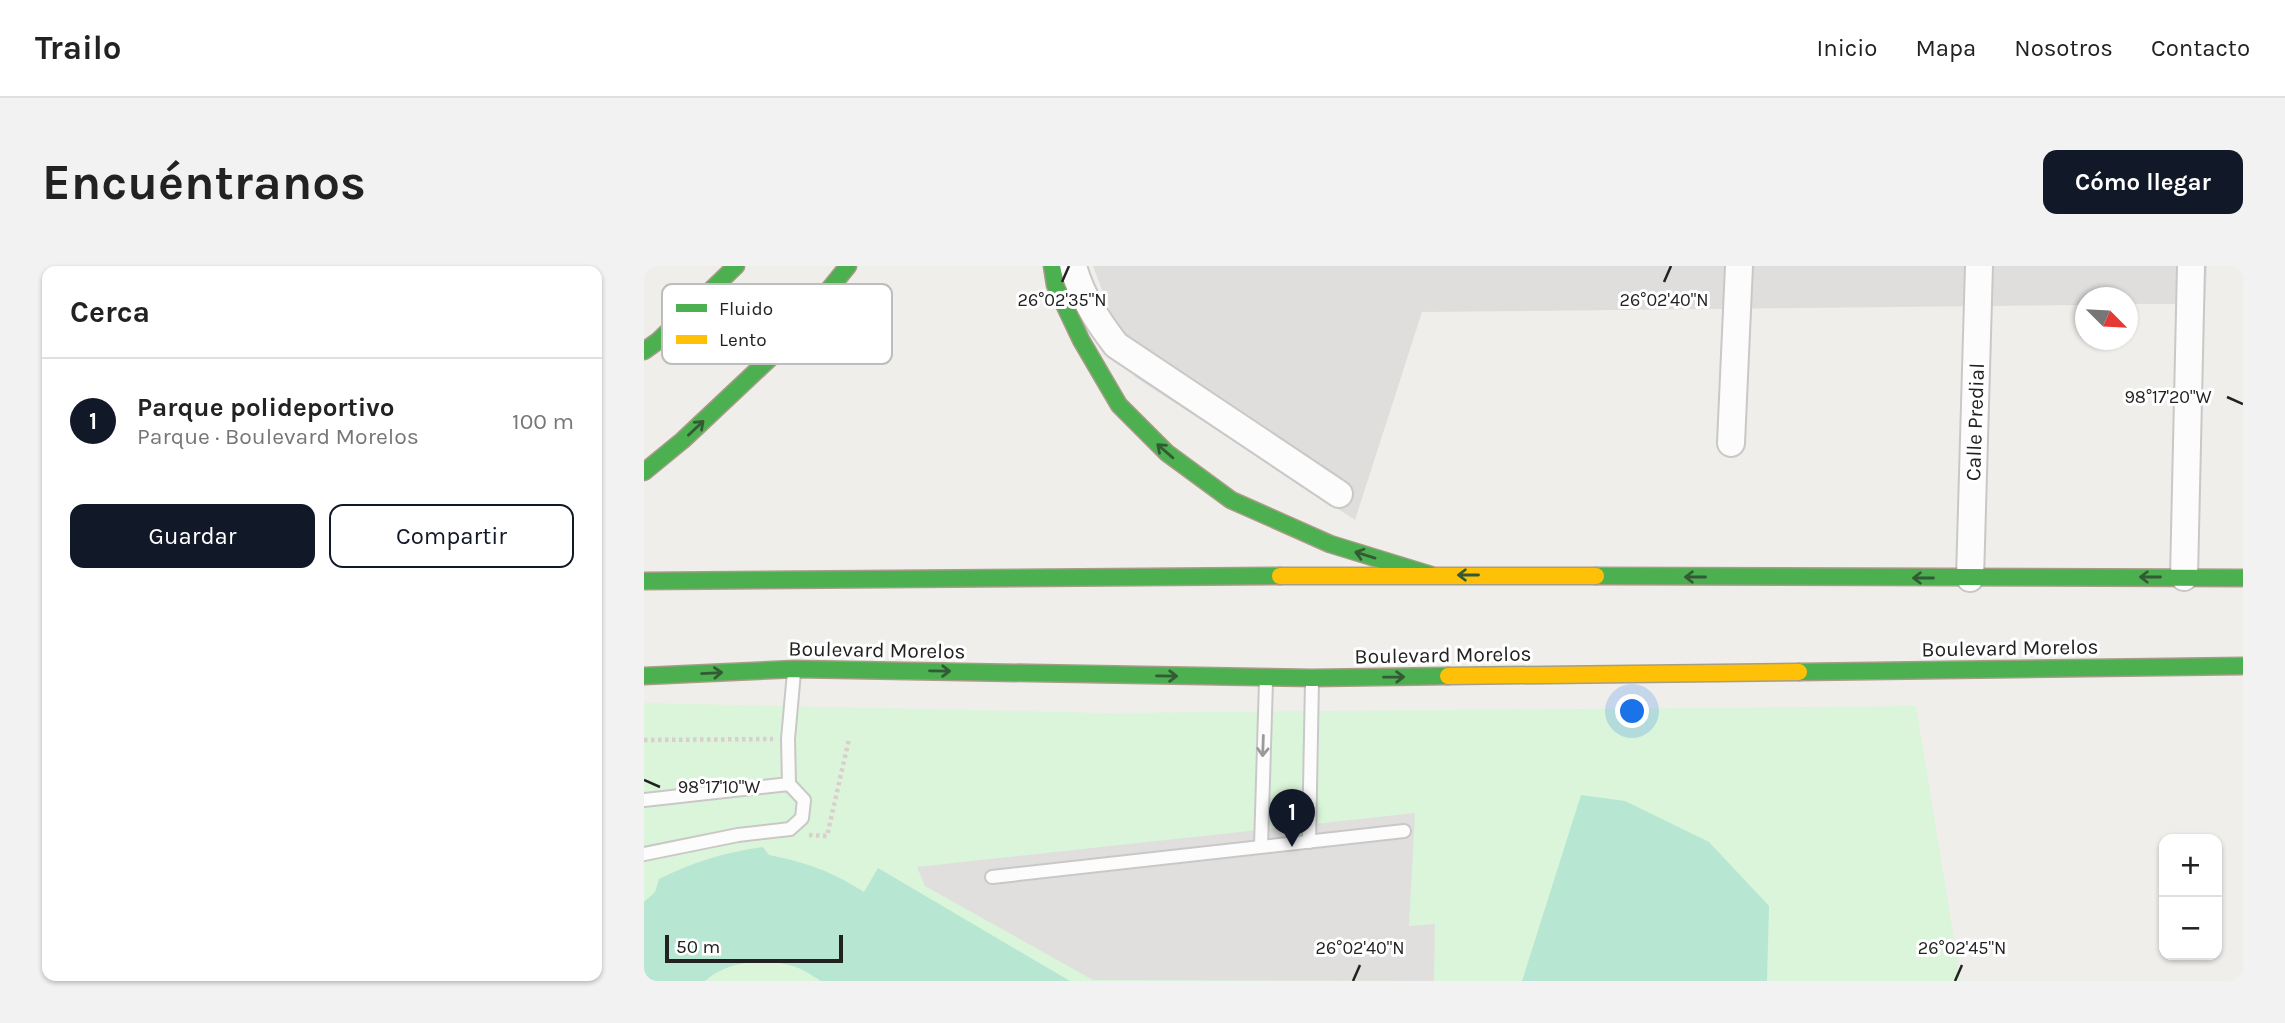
<!DOCTYPE html>
<html lang="es">
<head>
<meta charset="utf-8">
<style>
  :root { --surface:#fff; --page:#f2f2f2; --text:#222; --muted:#767676; --line:#e0e0e0; --accent:#111827 }
  body { margin:0; font-family:Karla,sans-serif; background:var(--page); color:var(--text) }
  .controls { position:absolute; right:21px; bottom:21px; display:grid; overflow:hidden; border-radius:14px; box-shadow:0 2px 5px #0004 }
  .controls button { width:63px; height:63px; display:grid; place-items:center; padding:0; border:0; border-bottom:2px solid var(--line); background:var(--surface); color:var(--text); font:35px sans-serif }
  .compass { position:absolute; left:1431px; top:21px; width:63px; height:63px; border-radius:50%; background:var(--surface); box-shadow:0 2px 5px #0004; rotate:114deg }
  .scale { position:absolute; left:21px; bottom:18px; width:178px; box-sizing:border-box; padding-left:7px; border:4px solid #222; border-top:0; font-size:19px; line-height:24px; white-space:nowrap; color:#222; -webkit-text-stroke:5px #fff; paint-order:stroke }
  .you { position:absolute; left:989px; top:446px; width:24px; height:24px; margin:-18px; border:5px solid #fff; border-radius:50%; background:#1a73e8; box-shadow:0 0 0 10px #1a73e833 }
  .badge { display:grid; place-items:center; width:46px; height:46px; border-radius:50%; background:var(--accent); color:#fff; font-size:23px; font-weight:700 }
  .pin { position:absolute; translate:-50% -58px; filter:drop-shadow(0 2px 4px #0008) }
  .pin::after { content:''; position:absolute; top:37px; width:24px; height:21px; background:inherit; clip-path:polygon(0 0,100% 0,50% 100%) }
  .list { margin:0; padding:0; list-style:none }
  h2 { display:flex; justify-content:space-between; align-items:center; height:91px; margin:0; padding:0 28px; font-size:30px }
  h2 small { font-size:23px; font-weight:400; color:var(--muted) }
  .list li { display:grid; grid-template-columns:46px 1fr auto; gap:21px; align-items:center; box-sizing:border-box; height:126px; padding:0 28px; border-top:2px solid var(--line) }
  .list b { display:block; font-size:26px; white-space:nowrap }
  .list p { margin:0; font-size:23px; white-space:nowrap; color:var(--muted) }
  .list em { font-size:23px; font-style:normal; color:var(--muted) }
  .actions { display:flex; gap:14px; padding:21px 28px }
  .actions a { flex:1; padding:16px 0; border:2px solid var(--accent); border-radius:14px; text-align:center; font-size:24px; color:var(--accent) }
  .actions .main { background:var(--accent); color:#fff }
  .map { position:relative; flex:none; width:1599px; height:715px; overflow:hidden; border-radius:14px }
  header { display:flex; align-items:center; gap:42px; box-sizing:border-box; height:98px; padding:0 35px; background:var(--surface); border-bottom:2px solid var(--line) }
  header strong { font-size:33px }
  nav { display:flex; gap:38px; margin-inline-start:auto; font-size:24px }
  .intro { display:flex; align-items:center; justify-content:space-between; box-sizing:border-box; height:168px; padding:0 42px }
  h1 { margin:0; font-size:49px }
  .button { padding:18px 32px; border-radius:14px; background:var(--accent); color:#fff; font-size:24px; font-weight:700 }
  main { display:flex; gap:42px; padding:0 42px }
  aside { flex:1; background:var(--surface); border-radius:14px; box-shadow:0 2px 5px #0004 }
  .map>svg:first-child { display:block }
  .residential { fill:#dfdedc }
  .park { fill:#daf5da }
  .pitch { fill:#b7e6d2 }
  .parking { fill:#e0dfde }
  .lines { fill:none; stroke-linecap:round; stroke-linejoin:round }
  .lane-casing { stroke:#c9c8c7; stroke-width:16 }
  .street-casing { stroke:#c9c8c7; stroke-width:30 }
  .fast-casing { stroke:#a79c86; stroke-width:19 }
  .slow-casing { stroke:#a79c86; stroke-width:19 }
  .path { stroke:#dccecd; stroke-width:4.5; stroke-dasharray:3.5 3.5; stroke-linecap:butt }
  .lane { stroke:#fdfcfc; stroke-width:12 }
  .street { stroke:#fdfcfc; stroke-width:26 }
  .fast { stroke:#4caf50; stroke-width:16 }
  .slow { stroke:#ffc107; stroke-width:16 }
  .oneway { stroke:#335a34 }
  .oneway2 { stroke:#9a9a9a }
  .ticks { fill:none; stroke:#222; stroke-width:2.5 }
  .labels { text-anchor:middle; stroke-width:6; stroke-linejoin:round; paint-order:stroke }
  .street-label { font-size:21px; fill:#222; stroke:#fff }
  .key { fill:#fff; stroke:#bdbdbd; stroke-width:2 }
  .key-label { font-size:19px; fill:#222 }
  .ticks-label { font-size:18px; text-anchor:middle; fill:#222; stroke:#fff; stroke-width:6; stroke-linejoin:round; paint-order:stroke }
</style>
</head>
<body>
<header>
<strong>Trailo</strong>
<nav><a>Inicio</a><a>Mapa</a><a>Nosotros</a><a>Contacto</a></nav>
</header>
<div class="intro"><h1>Encuéntranos</h1><a class="button">Cómo llegar</a></div>
<main>
<aside>
<h2>Cerca<small></small></h2>
<ul class="list">
<li><span class="badge">1</span><div><b>Parque polideportivo</b><p>Parque · Boulevard Morelos</p></div><em>100 m</em></li>
</ul>
<div class="actions"><a class="main">Guardar</a><a>Compartir</a></div>
</aside>
<div class="map">
<svg width="1599" height="715" viewBox="0 0 1599 715">
  <rect width="100%" height="100%" fill="#f0eeeb"/>
  <!-- residential -->
  <polygon class="residential" points="449,0 1563,0 1561,38 1484,38 1484,32 1442,32 1441,39 778,46 711,254 491,111"/>
  <!-- park -->
  <polygon class="park" points="0,437 462,447 1272,440 1317,715 0,715"/>
  <!-- pitch -->
  <g class="pitch">
    <polygon points="937,529 981,535 1065,576 1125,640 1123,715 878,715"/>
    <path d="M119 581 125 589C164 597 187 605 220 626L234 602 426 715H177C169 710 160 704 152 701 123 691 84 694 61 715H0V636L11 626 15 613C49 596 82 586 119 581Z"/>
  </g>
  <!-- parking -->
  <polygon class="parking" points="771,547 765,660 791,658 790,715 449,714 281,620 273,601"/>
  <g class="lines">
    <defs>
      <g id="lane">
        <polyline points="0,534 145,518"/>
        <polyline points="665,576 668,415"/>
        <polyline points="617,580 622,415"/>
        <polyline points="0,588 94,569 146,563 158,552 160,534 145,518 144,473 150,406"/>
        <polyline points="348,611 760,565"/>
      </g>
      <g id="street">
        <path d="M429 0C437 30 453 54 472 79L695 228"/>
        <polyline points="1087,177 1095,0"/>
        <polyline points="1540,311 1547,0"/>
        <polyline points="1326,312 1335,0"/>
      </g>
      <g id="fast">
        <polyline points="408,0 411,19 437,74 475,139 523,187 587,234 686,278 787,309"/>
        <polyline points="0,85 14,75 92,0"/>
        <polyline points="0,206 39,174 140,79 204,0"/>
        <polyline points="952,310 1599,312"/>
        <polyline points="0,315 636,310"/>
        <polyline points="1155,406 1599,400"/>
        <polyline points="0,410 151,403 668,412 804,410"/>
      </g>
      <g id="slow">
        <polyline points="636,310 952,310"/>
        <polyline points="804,410 1155,406"/>
      </g>
    </defs>
    <!-- lane casing -->
    <use href="#lane" class="lane-casing"/>
    <!-- street casing -->
    <use href="#street" class="street-casing"/>
    <!-- fast casing -->
    <use href="#fast" class="fast-casing"/>
    <!-- slow casing -->
    <use href="#slow" class="slow-casing"/>
    <!-- path -->
    <g class="path">
      <polyline points="0,474 129,473"/>
      <polyline points="165,569 183,570 205,473"/>
    </g>
    <!-- lane -->
    <use href="#lane" class="lane"/>
    <!-- street -->
    <use href="#street" class="street"/>
    <!-- fast -->
    <use href="#fast" class="fast"/>
    <!-- slow -->
    <use href="#slow" class="slow"/>
  </g>
  <!-- one-way arrows -->
  <defs><path id="oneway-shaft" d="M-6 0H5M1.5-3L5.5 0L1.5 3" fill="none" stroke-width="1.6" stroke-linecap="round" stroke-linejoin="round" transform="scale(1.75)"/></defs>
  <g class="oneway">
    <use href="#oneway-shaft" transform="translate(52 162) rotate(-43)"/>
    <use href="#oneway-shaft" transform="translate(521 185) rotate(-139)"/>
    <use href="#oneway-shaft" transform="translate(721 289) rotate(-163)"/>
    <use href="#oneway-shaft" transform="translate(824 309) rotate(-180)"/>
    <use href="#oneway-shaft" transform="translate(1051 311) rotate(-180)"/>
    <use href="#oneway-shaft" transform="translate(1506 311) rotate(180)"/>
    <use href="#oneway-shaft" transform="translate(1279 312) rotate(-180)"/>
    <use href="#oneway-shaft" transform="translate(296 405) rotate(1)"/>
    <use href="#oneway-shaft" transform="translate(68 407) rotate(-3)"/>
    <use href="#oneway-shaft" transform="translate(523 410) rotate(1)"/>
    <use href="#oneway-shaft" transform="translate(750 411) rotate(-1)"/>
  </g>
  <use class="oneway2" href="#oneway-shaft" transform="translate(619 480) rotate(92)"/>
  <!-- ticks -->
  <path class="ticks" d="M418 16 425 0M1020 16 1027 0M1583 131 1599 138M0 514 16 521M709 715 716 699M1311 715 1318 699"/>
  <g class="labels">
    <!-- street labels -->
    <g class="street-label">
      <text transform="translate(1331 156) rotate(-88)" y="7">Calle Predial</text>
      <text transform="translate(1366 382) rotate(-1)" y="7">Boulevard Morelos</text>
      <text transform="translate(233 384) rotate(1)" y="7">Boulevard Morelos</text>
      <text transform="translate(799 389) rotate(-1)" y="7">Boulevard Morelos</text>
    </g>
  </g>
  <!-- legend -->
  <rect x="18" y="18" width="230" height="80" rx="10" class="key"/>
  <rect x="32" y="38" width="31" height="8" fill="#4caf50"/>
  <rect x="32" y="69" width="31" height="9" fill="#ffc107"/>
  <g class="key-label">
    <text x="75" y="49">Fluido</text>
    <text x="75" y="80">Lento</text>
  </g>
  <g class="ticks-label">
    <text x="418" y="40">26°02'35"N</text>
    <text x="1020" y="40">26°02'40"N</text>
    <text x="1524" y="137">98°17'20"W</text>
    <text x="75" y="527">98°17'10"W</text>
    <text x="716" y="688">26°02'40"N</text>
    <text x="1318" y="688">26°02'45"N</text>
  </g>
</svg>
<div class="controls">
<button>+</button>
<button>−</button>
</div>
<svg class="compass" viewBox="-18 -18 36 36"><path d="M0-13l5 13h-10z" fill="#e53935"/><path d="M0 13l5-13h-10z" fill="#767676"/></svg>
<div class="scale">50 m</div>
<div class="you"></div>
<div class="pin badge" style="left:648px;top:581px">1</div>
</div>
</main>
</body>
</html>
